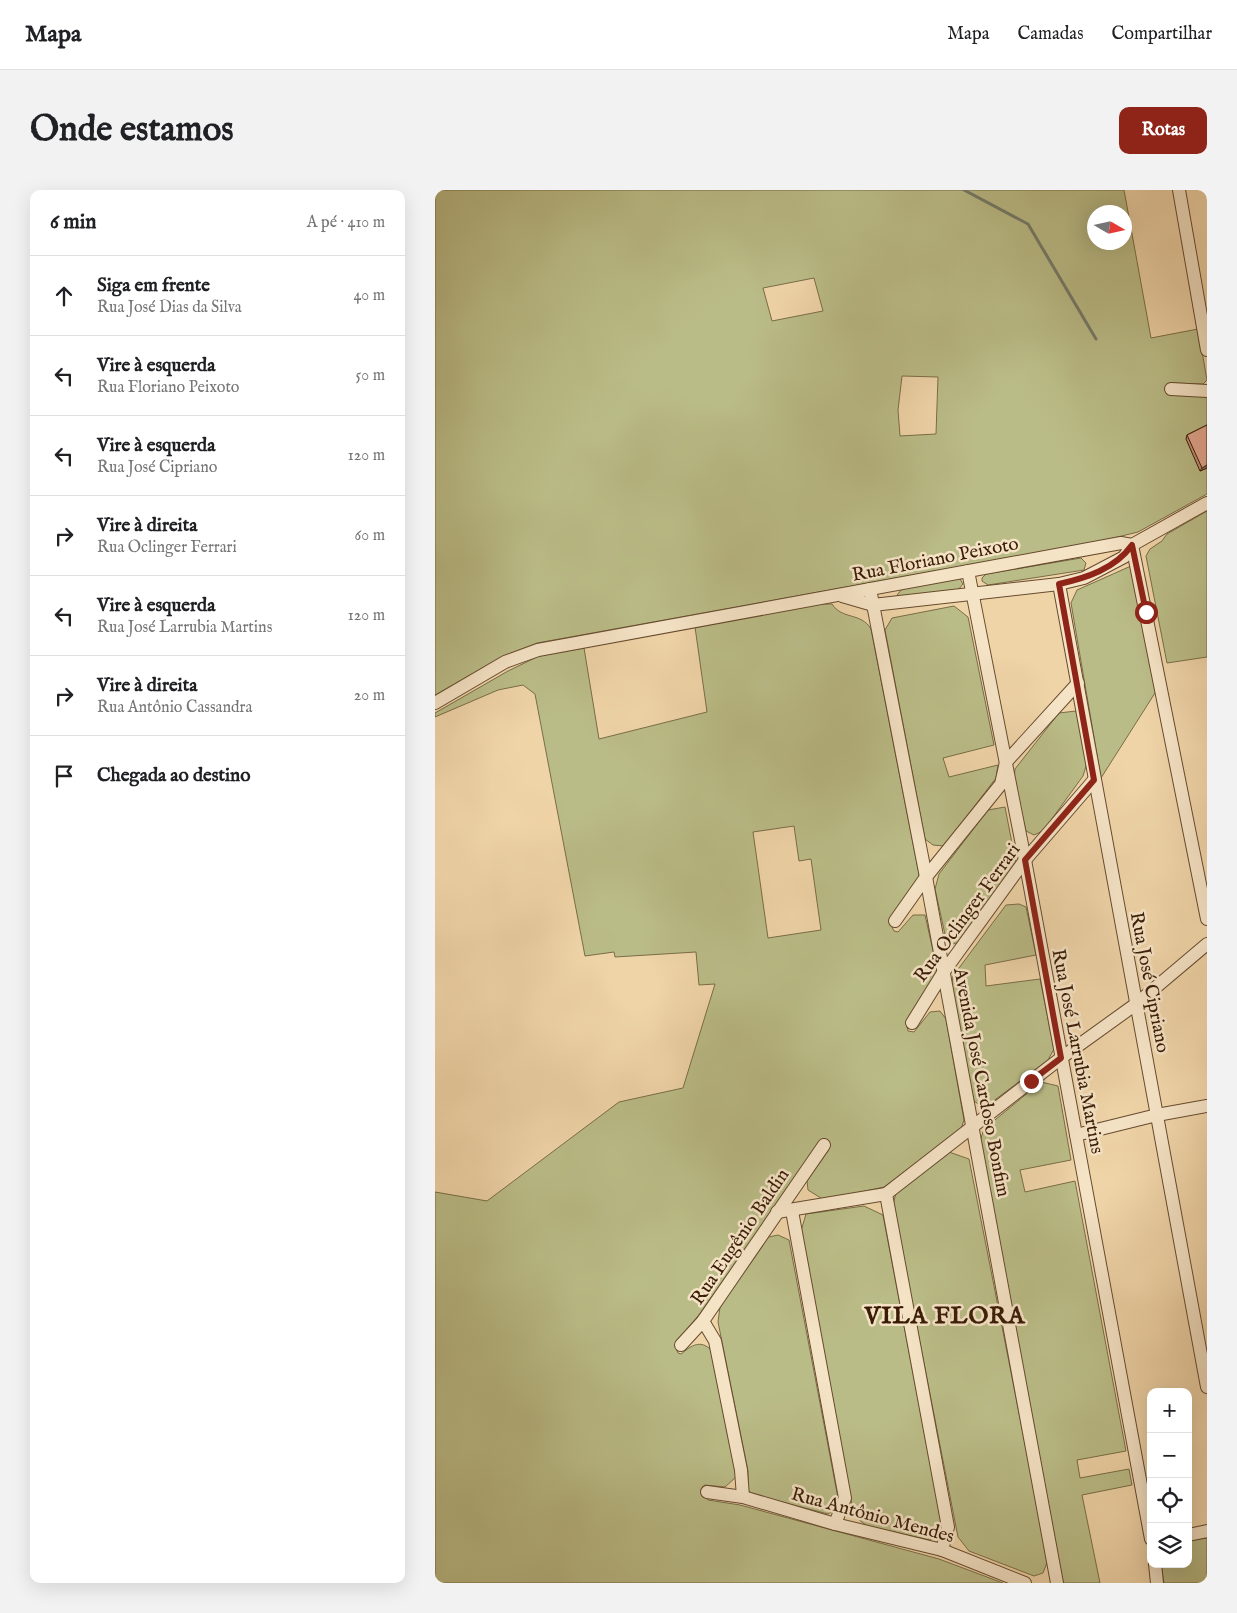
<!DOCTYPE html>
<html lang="pt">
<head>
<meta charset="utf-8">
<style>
  :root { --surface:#fff; --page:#f2f2f2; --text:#202124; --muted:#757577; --line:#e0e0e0; --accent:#8f2418 }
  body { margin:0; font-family:"IM FELL English",serif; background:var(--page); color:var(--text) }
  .controls { position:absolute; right:15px; bottom:15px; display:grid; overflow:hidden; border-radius:10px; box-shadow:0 5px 20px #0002 }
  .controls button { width:45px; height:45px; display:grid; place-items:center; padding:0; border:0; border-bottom:1px solid var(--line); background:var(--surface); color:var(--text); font:25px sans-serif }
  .compass { position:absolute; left:652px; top:15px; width:45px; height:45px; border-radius:50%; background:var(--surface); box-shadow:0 5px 20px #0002; rotate:99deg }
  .stop { position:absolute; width:15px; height:15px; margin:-11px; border:4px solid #8f2418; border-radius:50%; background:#fff }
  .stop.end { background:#8f2418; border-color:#fff; box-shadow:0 1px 5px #0008 }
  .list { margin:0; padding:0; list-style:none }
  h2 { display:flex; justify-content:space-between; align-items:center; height:65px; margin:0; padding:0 20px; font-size:21px }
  h2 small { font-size:16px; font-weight:400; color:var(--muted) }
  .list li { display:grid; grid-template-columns:32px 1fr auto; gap:15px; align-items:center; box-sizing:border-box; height:80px; padding:0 20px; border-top:1px solid var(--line) }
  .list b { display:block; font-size:19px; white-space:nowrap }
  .list p { margin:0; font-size:16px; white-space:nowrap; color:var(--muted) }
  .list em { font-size:16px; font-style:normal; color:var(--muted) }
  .icon { flex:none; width:28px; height:28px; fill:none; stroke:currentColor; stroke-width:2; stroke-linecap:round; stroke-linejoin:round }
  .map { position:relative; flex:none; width:772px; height:1393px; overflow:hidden; border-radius:10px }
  header { display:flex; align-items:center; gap:30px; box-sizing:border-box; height:70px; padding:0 25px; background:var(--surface); border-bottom:1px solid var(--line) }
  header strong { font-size:24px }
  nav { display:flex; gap:28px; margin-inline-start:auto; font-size:18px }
  .intro { display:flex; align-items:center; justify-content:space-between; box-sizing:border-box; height:120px; padding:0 30px }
  h1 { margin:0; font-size:35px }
  .button { padding:12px 22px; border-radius:10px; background:var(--accent); color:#fff; font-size:18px; font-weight:700 }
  main { display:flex; gap:30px; padding:0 30px }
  aside { flex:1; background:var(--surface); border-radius:10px; box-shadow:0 5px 20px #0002 }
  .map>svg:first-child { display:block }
  .green { fill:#babc87; stroke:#7a6c46; fill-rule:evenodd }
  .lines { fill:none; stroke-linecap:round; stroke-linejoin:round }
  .stream { stroke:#747a69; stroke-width:3 }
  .minor-casing { stroke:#674a2e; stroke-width:14 }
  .minor { stroke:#f5e3c6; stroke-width:12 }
  .wall { fill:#c28f7b; stroke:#3a1c06 }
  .shaded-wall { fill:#9e7464; stroke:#3a1c06 }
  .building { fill:#e2a68f; stroke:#3a1c06 }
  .route { stroke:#8f2418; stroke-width:6 }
  .labels { text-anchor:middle; stroke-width:5; stroke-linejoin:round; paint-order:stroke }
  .street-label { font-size:19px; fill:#3a1c06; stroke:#f5e3c6 }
  .district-label { font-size:24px; font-weight:bold; letter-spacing:1px; fill:#3a1c06; stroke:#f5e3c6 }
</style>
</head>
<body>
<header>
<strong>Mapa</strong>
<nav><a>Mapa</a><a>Camadas</a><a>Compartilhar</a></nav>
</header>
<div class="intro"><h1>Onde estamos</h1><a class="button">Rotas</a></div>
<main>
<aside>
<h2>6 min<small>A pé · 410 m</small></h2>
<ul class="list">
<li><svg class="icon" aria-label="ahead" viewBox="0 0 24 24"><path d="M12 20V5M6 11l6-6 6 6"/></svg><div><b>Siga em frente</b><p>Rua José Dias da Silva</p></div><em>40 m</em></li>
<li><svg class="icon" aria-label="left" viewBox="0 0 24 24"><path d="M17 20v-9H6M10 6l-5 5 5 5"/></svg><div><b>Vire à esquerda</b><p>Rua Floriano Peixoto</p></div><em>50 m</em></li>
<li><svg class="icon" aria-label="left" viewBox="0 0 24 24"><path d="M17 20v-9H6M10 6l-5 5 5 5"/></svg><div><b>Vire à esquerda</b><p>Rua José Cipriano</p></div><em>120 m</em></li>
<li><svg class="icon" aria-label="right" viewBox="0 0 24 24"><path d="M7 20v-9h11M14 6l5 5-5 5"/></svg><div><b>Vire à direita</b><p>Rua Oclinger Ferrari</p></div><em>60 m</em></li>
<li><svg class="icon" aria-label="left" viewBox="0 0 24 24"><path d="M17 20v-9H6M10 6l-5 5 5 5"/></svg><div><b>Vire à esquerda</b><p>Rua José Larrubia Martins</p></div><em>120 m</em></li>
<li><svg class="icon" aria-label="right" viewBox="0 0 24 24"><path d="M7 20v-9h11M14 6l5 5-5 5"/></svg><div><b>Vire à direita</b><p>Rua Antônio Cassandra</p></div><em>20 m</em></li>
<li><svg class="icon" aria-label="arrive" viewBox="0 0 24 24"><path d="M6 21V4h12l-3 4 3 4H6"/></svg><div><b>Chegada ao destino</b></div></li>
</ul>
</aside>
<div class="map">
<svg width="772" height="1393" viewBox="0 0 772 1393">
  <rect width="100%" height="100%" fill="#efd4a8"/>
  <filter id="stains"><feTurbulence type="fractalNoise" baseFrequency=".004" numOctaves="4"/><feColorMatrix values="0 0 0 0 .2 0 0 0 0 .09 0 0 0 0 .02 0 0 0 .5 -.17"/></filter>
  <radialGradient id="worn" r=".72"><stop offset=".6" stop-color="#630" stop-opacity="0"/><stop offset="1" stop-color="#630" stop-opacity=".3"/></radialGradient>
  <!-- green -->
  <g class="green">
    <path d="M0 0H689L716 148 763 139 772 190 768 194 736 193 772 205V304L703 342 666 351 102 453 68 466 0 505ZM660 22H690V52H660ZM379 88 388 121 337 131 328 98ZM467 186 503 187 501 244 465 246 463 220Z"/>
    <polygon points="772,321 772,467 732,473 711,366 715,359 727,351 732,344"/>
    <polygon points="646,368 651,373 649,380 553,395 547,391 547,388 551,384"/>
    <polygon points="696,376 727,492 666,588 636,413 642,400"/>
    <polygon points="524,387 528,394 523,400 466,408 462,405 467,399"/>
    <path d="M383 414H397C407 430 426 422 436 439L484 684 482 694 455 733 459 741 463 742 478 725H490L502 778 500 790 472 836 473 841 479 842 495 822 505 821 511 829 529 930 526 939 449 997 389 1010 373 1000 372 991 393 961 394 955 385 953 263 1126 244 1148 240 1156 243 1163 246 1164C257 1155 266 1149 277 1161L301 1279V1287L290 1297 270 1295 267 1297 268 1304 273 1310 305 1315 504 1369 568 1393H0V1002L52 1011 184 912 248 898 280 794 264 795 261 762 180 767 179 762 150 766 100 504 88 495 63 500 0 527V523L73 481 104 466 149 458 164 549 272 522 260 437ZM359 636 364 671 376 669 386 740 333 748 318 642Z"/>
    <polygon points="519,416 533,427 559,555 508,568 514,587 563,575 561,588 509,656 498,655 490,649 450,440 457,428"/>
    <polygon points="641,521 652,573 648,586 608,641 599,645 591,641 579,589 580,579 624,523"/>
    <polygon points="570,617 581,674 525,752 518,754 511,749 500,699 504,684 553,620"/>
    <polygon points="584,714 591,717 601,765 550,775 551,796 605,789 619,859 613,870 553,915 546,916 539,911 516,800 518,786 571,715"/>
    <polygon points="606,892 623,896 636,970 585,980 590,1002 640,991 691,1261 642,1270 645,1288 694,1279 697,1295 647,1305 665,1393 628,1393 545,951 549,939"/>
    <polygon points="514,962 534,969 613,1370 608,1383 599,1386 534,1361 523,1347 458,1015 461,1003"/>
    <polygon points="429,1016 448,1025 507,1335 503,1344 495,1350 432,1336 419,1326 366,1041 371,1024"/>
    <polygon points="343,1045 354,1050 403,1308 400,1320 393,1324 316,1304 313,1300 313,1281 283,1132 285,1117 329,1048"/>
    <polygon points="772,1348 772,1393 729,1393 726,1374 753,1374 753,1351"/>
  </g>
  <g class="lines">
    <!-- stream -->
    <polyline class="stream" points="529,0 593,34 661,149"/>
    <defs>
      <g id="minor">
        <polyline points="744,0 772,160"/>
        <polyline points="736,199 772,201"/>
        <polyline points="697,355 772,729"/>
        <polyline points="533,381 590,670 716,1349"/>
        <polyline points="624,394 772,1197"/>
        <polyline points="435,399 491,687 622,1393"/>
        <polyline points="407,406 438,415 624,394 649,388 670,377 689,367 697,355 772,313"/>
        <polyline points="0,513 70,472 103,460 686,353 697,355"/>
        <polyline points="460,731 491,687 566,594 571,572 643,493"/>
        <polyline points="477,833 508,783 590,670 659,590"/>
        <polyline points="641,945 722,925 772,916"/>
        <polyline points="451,1004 513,1337 507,1360"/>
        <polyline points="357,1021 410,1308 400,1334"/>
        <polyline points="342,1022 451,1004 626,868 701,814 772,754"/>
        <polyline points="268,1131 280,1151 306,1280 308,1307"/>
        <polyline points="246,1155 268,1131 389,955"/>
        <polyline points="272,1302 308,1307 400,1334 507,1360 590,1393"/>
        <polyline points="753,1345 772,1341"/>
        <polyline points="720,1374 722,1393"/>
      </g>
    </defs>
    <!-- minor casing -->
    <use href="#minor" class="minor-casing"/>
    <!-- minor -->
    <use href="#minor" class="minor"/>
  </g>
  <!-- wall -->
  <polygon class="wall" points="772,235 772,278 765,281 751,249 752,245"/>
  <!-- shaded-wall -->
  <polygon class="shaded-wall" points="772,275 772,278 765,281 767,278"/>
  <!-- building -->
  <polygon class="building" points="772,235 772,275 767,278 752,245"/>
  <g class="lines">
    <!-- route -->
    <path class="route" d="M596 891 626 868 590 670 659 590 624 394C651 388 680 379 697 355L711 422"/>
  </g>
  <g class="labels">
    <!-- street labels -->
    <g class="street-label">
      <text transform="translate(500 368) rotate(-11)" y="7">Rua Floriano Peixoto</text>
      <text transform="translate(531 722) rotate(-54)" y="7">Rua Oclinger Ferrari</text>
      <text transform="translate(716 792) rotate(79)" y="7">Rua José Cipriano</text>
      <text transform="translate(644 861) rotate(79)" y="7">Rua José Larrubia Martins</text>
      <text transform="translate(548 892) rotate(79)" y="7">Avenida José Cardoso Bonfim</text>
      <text transform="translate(304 1046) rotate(-56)" y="7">Rua Eugênio Baldin</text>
      <text transform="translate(438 1324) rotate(15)" y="7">Rua Antônio Mendes</text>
    </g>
    <!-- district labels -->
    <g class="district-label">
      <text x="510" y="1133">VILA FLORA</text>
    </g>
  </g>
  <rect width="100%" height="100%" filter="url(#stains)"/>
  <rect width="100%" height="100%" fill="url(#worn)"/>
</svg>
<div class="controls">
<button>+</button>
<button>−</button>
<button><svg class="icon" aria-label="locate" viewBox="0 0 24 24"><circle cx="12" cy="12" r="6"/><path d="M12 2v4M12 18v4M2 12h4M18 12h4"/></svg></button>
<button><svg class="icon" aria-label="layers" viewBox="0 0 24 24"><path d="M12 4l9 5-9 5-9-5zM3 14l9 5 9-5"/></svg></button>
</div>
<svg class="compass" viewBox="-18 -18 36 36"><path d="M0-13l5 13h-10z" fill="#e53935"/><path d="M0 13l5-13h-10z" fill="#757577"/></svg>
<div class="stop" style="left:711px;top:422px"></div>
<div class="stop end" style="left:596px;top:891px"></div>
</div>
</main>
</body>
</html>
